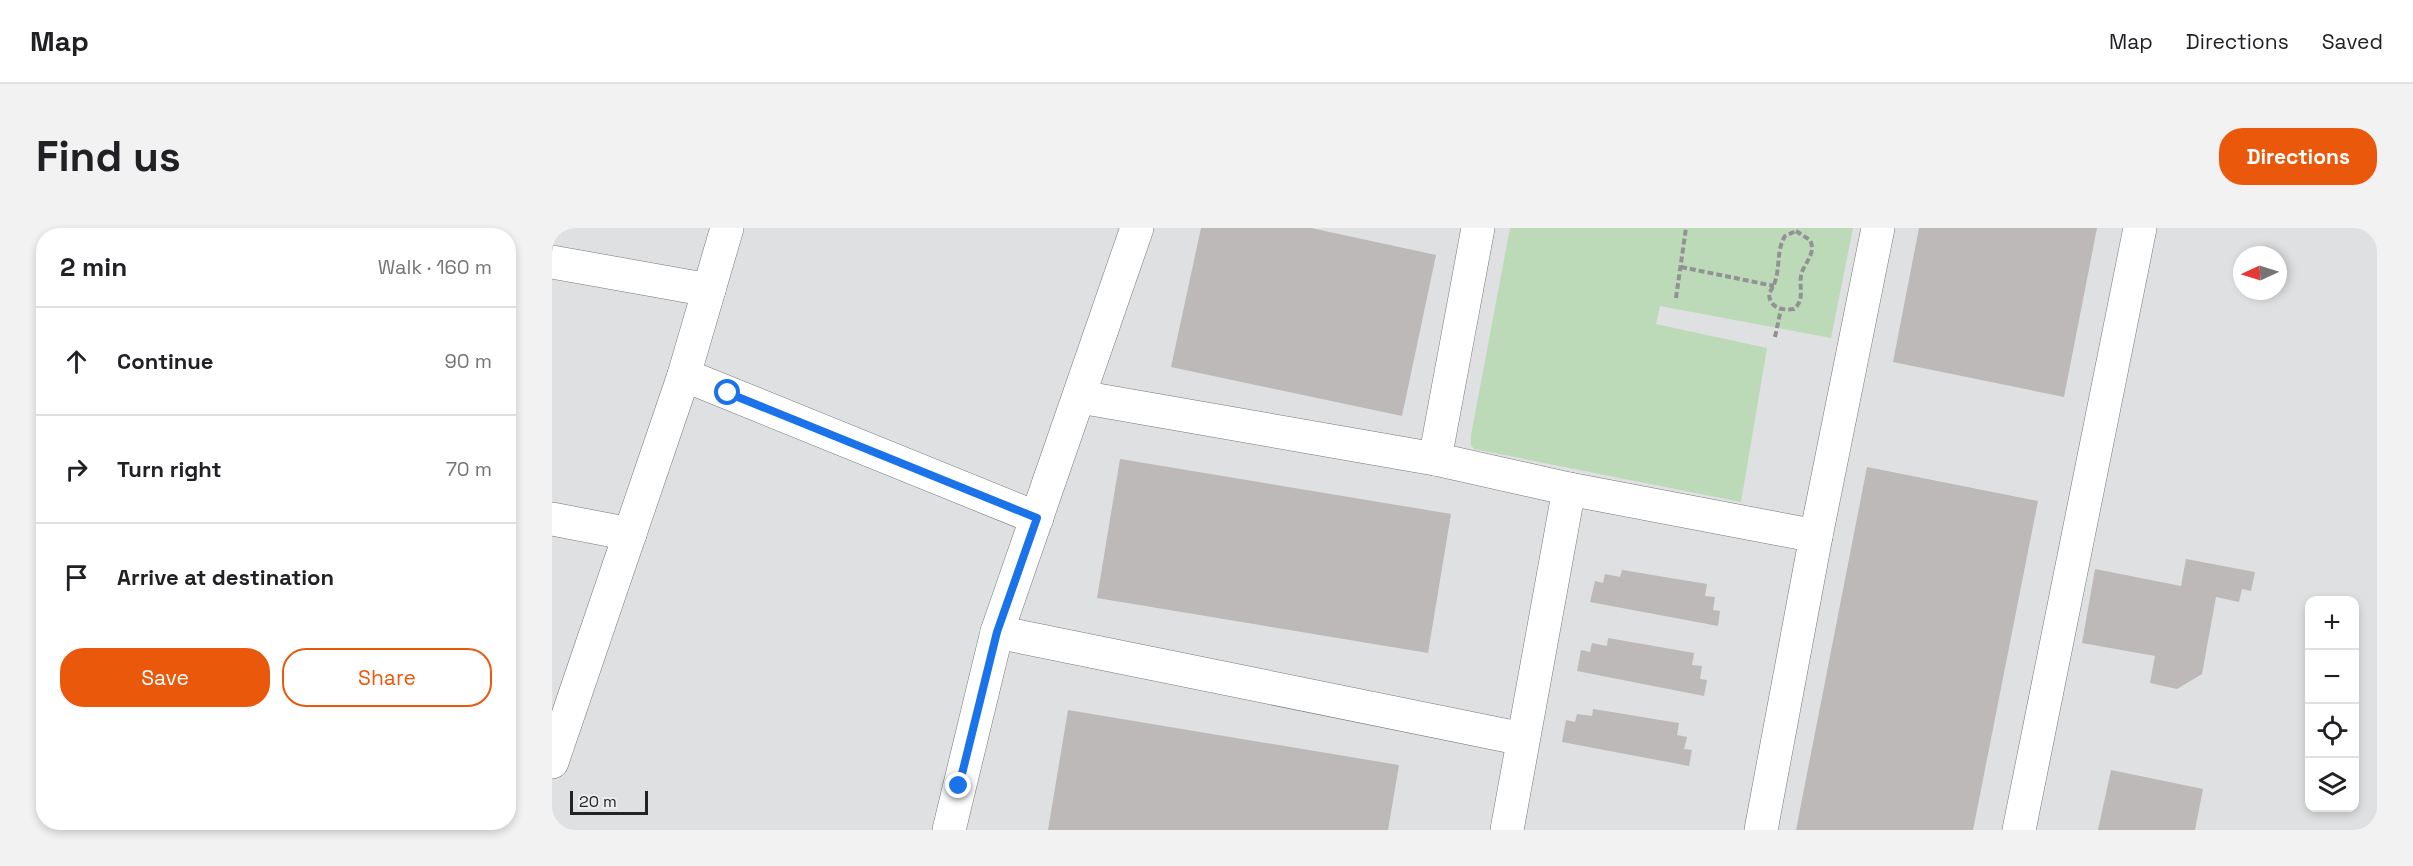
<!DOCTYPE html>
<html lang="en">
<head>
<meta charset="utf-8">
<style>
  :root { --surface:#fff; --page:#f2f2f2; --text:#202124; --muted:#757577; --line:#e0e0e0; --accent:#ea580c }
  body { margin:0; font-family:"Space Grotesk",sans-serif; background:var(--page); color:var(--text) }
  .controls { position:absolute; right:18px; bottom:18px; display:grid; overflow:hidden; border-radius:12px; box-shadow:0 3px 9px #0003 }
  .controls button { width:54px; height:54px; display:grid; place-items:center; padding:0; border:0; border-bottom:2px solid var(--line); background:var(--surface); color:var(--text); font:30px sans-serif }
  .compass { position:absolute; left:1681px; top:18px; width:54px; height:54px; border-radius:50%; background:var(--surface); box-shadow:0 3px 9px #0003; rotate:266deg }
  .scale { position:absolute; left:18px; bottom:15px; width:78px; box-sizing:border-box; padding-left:6px; border:3px solid #232324; border-top:0; font-size:16px; line-height:21px; white-space:nowrap; color:#232324; -webkit-text-stroke:4px #ecedef; paint-order:stroke }
  .stop { position:absolute; width:18px; height:18px; margin:-14px; border:4px solid #1a73e8; border-radius:50%; background:#fff }
  .stop.end { background:#1a73e8; border-color:#fff; box-shadow:0 2px 6px #0008 }
  .list { margin:0; padding:0; list-style:none }
  h2 { display:flex; justify-content:space-between; align-items:center; height:78px; margin:0; padding:0 24px; font-size:26px }
  h2 small { font-size:20px; font-weight:400; color:var(--muted) }
  .list li { display:grid; grid-template-columns:39px 1fr auto; gap:18px; align-items:center; box-sizing:border-box; height:108px; padding:0 24px; border-top:2px solid var(--line) }
  .list b { display:block; font-size:22px; white-space:nowrap }
  .list em { font-size:20px; font-style:normal; color:var(--muted) }
  .actions { display:flex; gap:12px; padding:18px 24px }
  .actions a { flex:1; padding:14px 0; border:2px solid var(--accent); border-radius:24px; text-align:center; font-size:21px; color:var(--accent) }
  .actions .main { background:var(--accent); color:#fff }
  .icon { flex:none; width:33px; height:33px; fill:none; stroke:currentColor; stroke-width:2; stroke-linecap:round; stroke-linejoin:round }
  .map { position:relative; flex:none; width:1825px; height:602px; overflow:hidden; border-radius:24px }
  header { display:flex; align-items:center; gap:36px; box-sizing:border-box; height:84px; padding:0 30px; background:var(--surface); border-bottom:2px solid var(--line) }
  header strong { font-size:28px }
  nav { display:flex; gap:33px; margin-inline-start:auto; font-size:21px }
  .intro { display:flex; align-items:center; justify-content:space-between; box-sizing:border-box; height:144px; padding:0 36px }
  h1 { margin:0; font-size:42px }
  .button { padding:15px 27px; border-radius:24px; background:var(--accent); color:#fff; font-size:21px; font-weight:700 }
  main { display:flex; gap:36px; padding:0 36px }
  aside { flex:1; background:var(--surface); border-radius:24px; box-shadow:0 3px 9px #0003 }
  .map>svg:first-child { display:block }
  .green { fill:#bcdab7 }
  .building { fill:#bcb9b8 }
  .lines { fill:none; stroke-linecap:round; stroke-linejoin:round }
  .minor-casing { stroke:#757678; stroke-width:34 }
  .path { stroke:#929294; stroke-width:4; stroke-dasharray:6 3; stroke-linecap:butt }
  .minor { stroke:#fff; stroke-width:33 }
  .route { stroke:#1a73e8; stroke-width:8 }
</style>
</head>
<body>
<header>
<strong>Map</strong>
<nav><a>Map</a><a>Directions</a><a>Saved</a></nav>
</header>
<div class="intro"><h1>Find us</h1><a class="button">Directions</a></div>
<main>
<aside>
<h2>2 min<small>Walk · 160 m</small></h2>
<ul class="list">
<li><svg class="icon" aria-label="ahead" viewBox="0 0 24 24"><path d="M12 20V5M6 11l6-6 6 6"/></svg><div><b>Continue</b></div><em>90 m</em></li>
<li><svg class="icon" aria-label="right" viewBox="0 0 24 24"><path d="M7 20v-9h11M14 6l5 5-5 5"/></svg><div><b>Turn right</b></div><em>70 m</em></li>
<li><svg class="icon" aria-label="arrive" viewBox="0 0 24 24"><path d="M6 21V4h12l-3 4 3 4H6"/></svg><div><b>Arrive at destination</b></div></li>
</ul>
<div class="actions"><a class="main">Save</a><a>Share</a></div>
</aside>
<div class="map">
<svg width="1825" height="602" viewBox="0 0 1825 602">
  <rect width="100%" height="100%" fill="#dfe0e2"/>
  <!-- green -->
  <polygon class="green" points="958,0 1301,0 1279,110 1108,78 1104,96 1215,120 1189,274 922,221 919,217 919,207"/>
  <!-- building -->
  <g class="building">
    <polygon points="649,0 759,0 884,27 850,188 619,139"/>
    <polygon points="1367,0 1545,0 1512,169 1341,134"/>
    <polygon points="568,231 899,286 876,425 545,370"/>
    <polygon points="1315,239 1486,273 1421,602 1244,602"/>
    <polygon points="1634,331 1703,344 1699,363 1690,361 1687,374 1664,369 1650,446 1625,461 1598,455 1603,428 1530,415 1543,341 1629,358"/>
    <polygon points="1070,342 1155,356 1153,368 1163,369 1161,382 1168,383 1166,398 1038,374 1043,353 1051,355 1053,346 1068,349"/>
    <polygon points="1056,410 1142,425 1140,437 1150,438 1148,451 1155,452 1152,468 1025,443 1029,422 1038,424 1040,415 1055,418"/>
    <polygon points="1041,481 1127,495 1125,507 1135,509 1132,521 1140,522 1137,538 1010,514 1014,492 1023,494 1025,486 1040,488"/>
    <polygon points="516,482 847,537 836,602 496,602"/>
    <polygon points="1559,542 1651,561 1643,602 1546,602"/>
  </g>
  <g class="lines">
    <defs>
      <g id="minor">
        <polyline points="0,34 157,62"/>
        <polyline points="132,147 485,290"/>
        <polyline points="528,169 883,231 1017,261 1264,308"/>
        <polyline points="883,231 926,0"/>
        <polyline points="0,291 78,306"/>
        <polyline points="445,404 971,511"/>
        <polyline points="0,534 132,147 175,0"/>
        <polyline points="397,602 445,404 585,0"/>
        <polyline points="955,602 1017,261"/>
        <polyline points="1209,602 1264,308 1326,0"/>
        <polyline points="1467,602 1588,0"/>
      </g>
    </defs>
    <!-- minor casing -->
    <use href="#minor" class="minor-casing"/>
    <!-- path -->
    <g class="path">
      <path d="M1244 3 1258 12C1265 27 1251 35 1249 48 1247 60 1253 72 1242 81 1229 83 1217 79 1217 65 1231 47 1222 26 1233 8Z"/>
      <polyline points="1129,39 1222,58"/>
      <polyline points="1124,70 1134,0"/>
      <polyline points="1223,109 1229,81"/>
    </g>
    <!-- minor -->
    <use href="#minor" class="minor"/>
  </g>
  <g class="lines">
    <!-- route -->
    <polyline class="route" points="176,165 485,290 445,404 407,558"/>
  </g>
</svg>
<div class="controls">
<button>+</button>
<button>−</button>
<button><svg class="icon" aria-label="locate" viewBox="0 0 24 24"><circle cx="12" cy="12" r="6"/><path d="M12 2v4M12 18v4M2 12h4M18 12h4"/></svg></button>
<button><svg class="icon" aria-label="layers" viewBox="0 0 24 24"><path d="M12 4l9 5-9 5-9-5zM3 14l9 5 9-5"/></svg></button>
</div>
<svg class="compass" viewBox="-18 -18 36 36"><path d="M0-13l5 13h-10z" fill="#e53935"/><path d="M0 13l5-13h-10z" fill="#757577"/></svg>
<div class="scale">20 m</div>
<div class="stop" style="left:176px;top:165px"></div>
<div class="stop end" style="left:407px;top:558px"></div>
</div>
</main>
</body>
</html>
